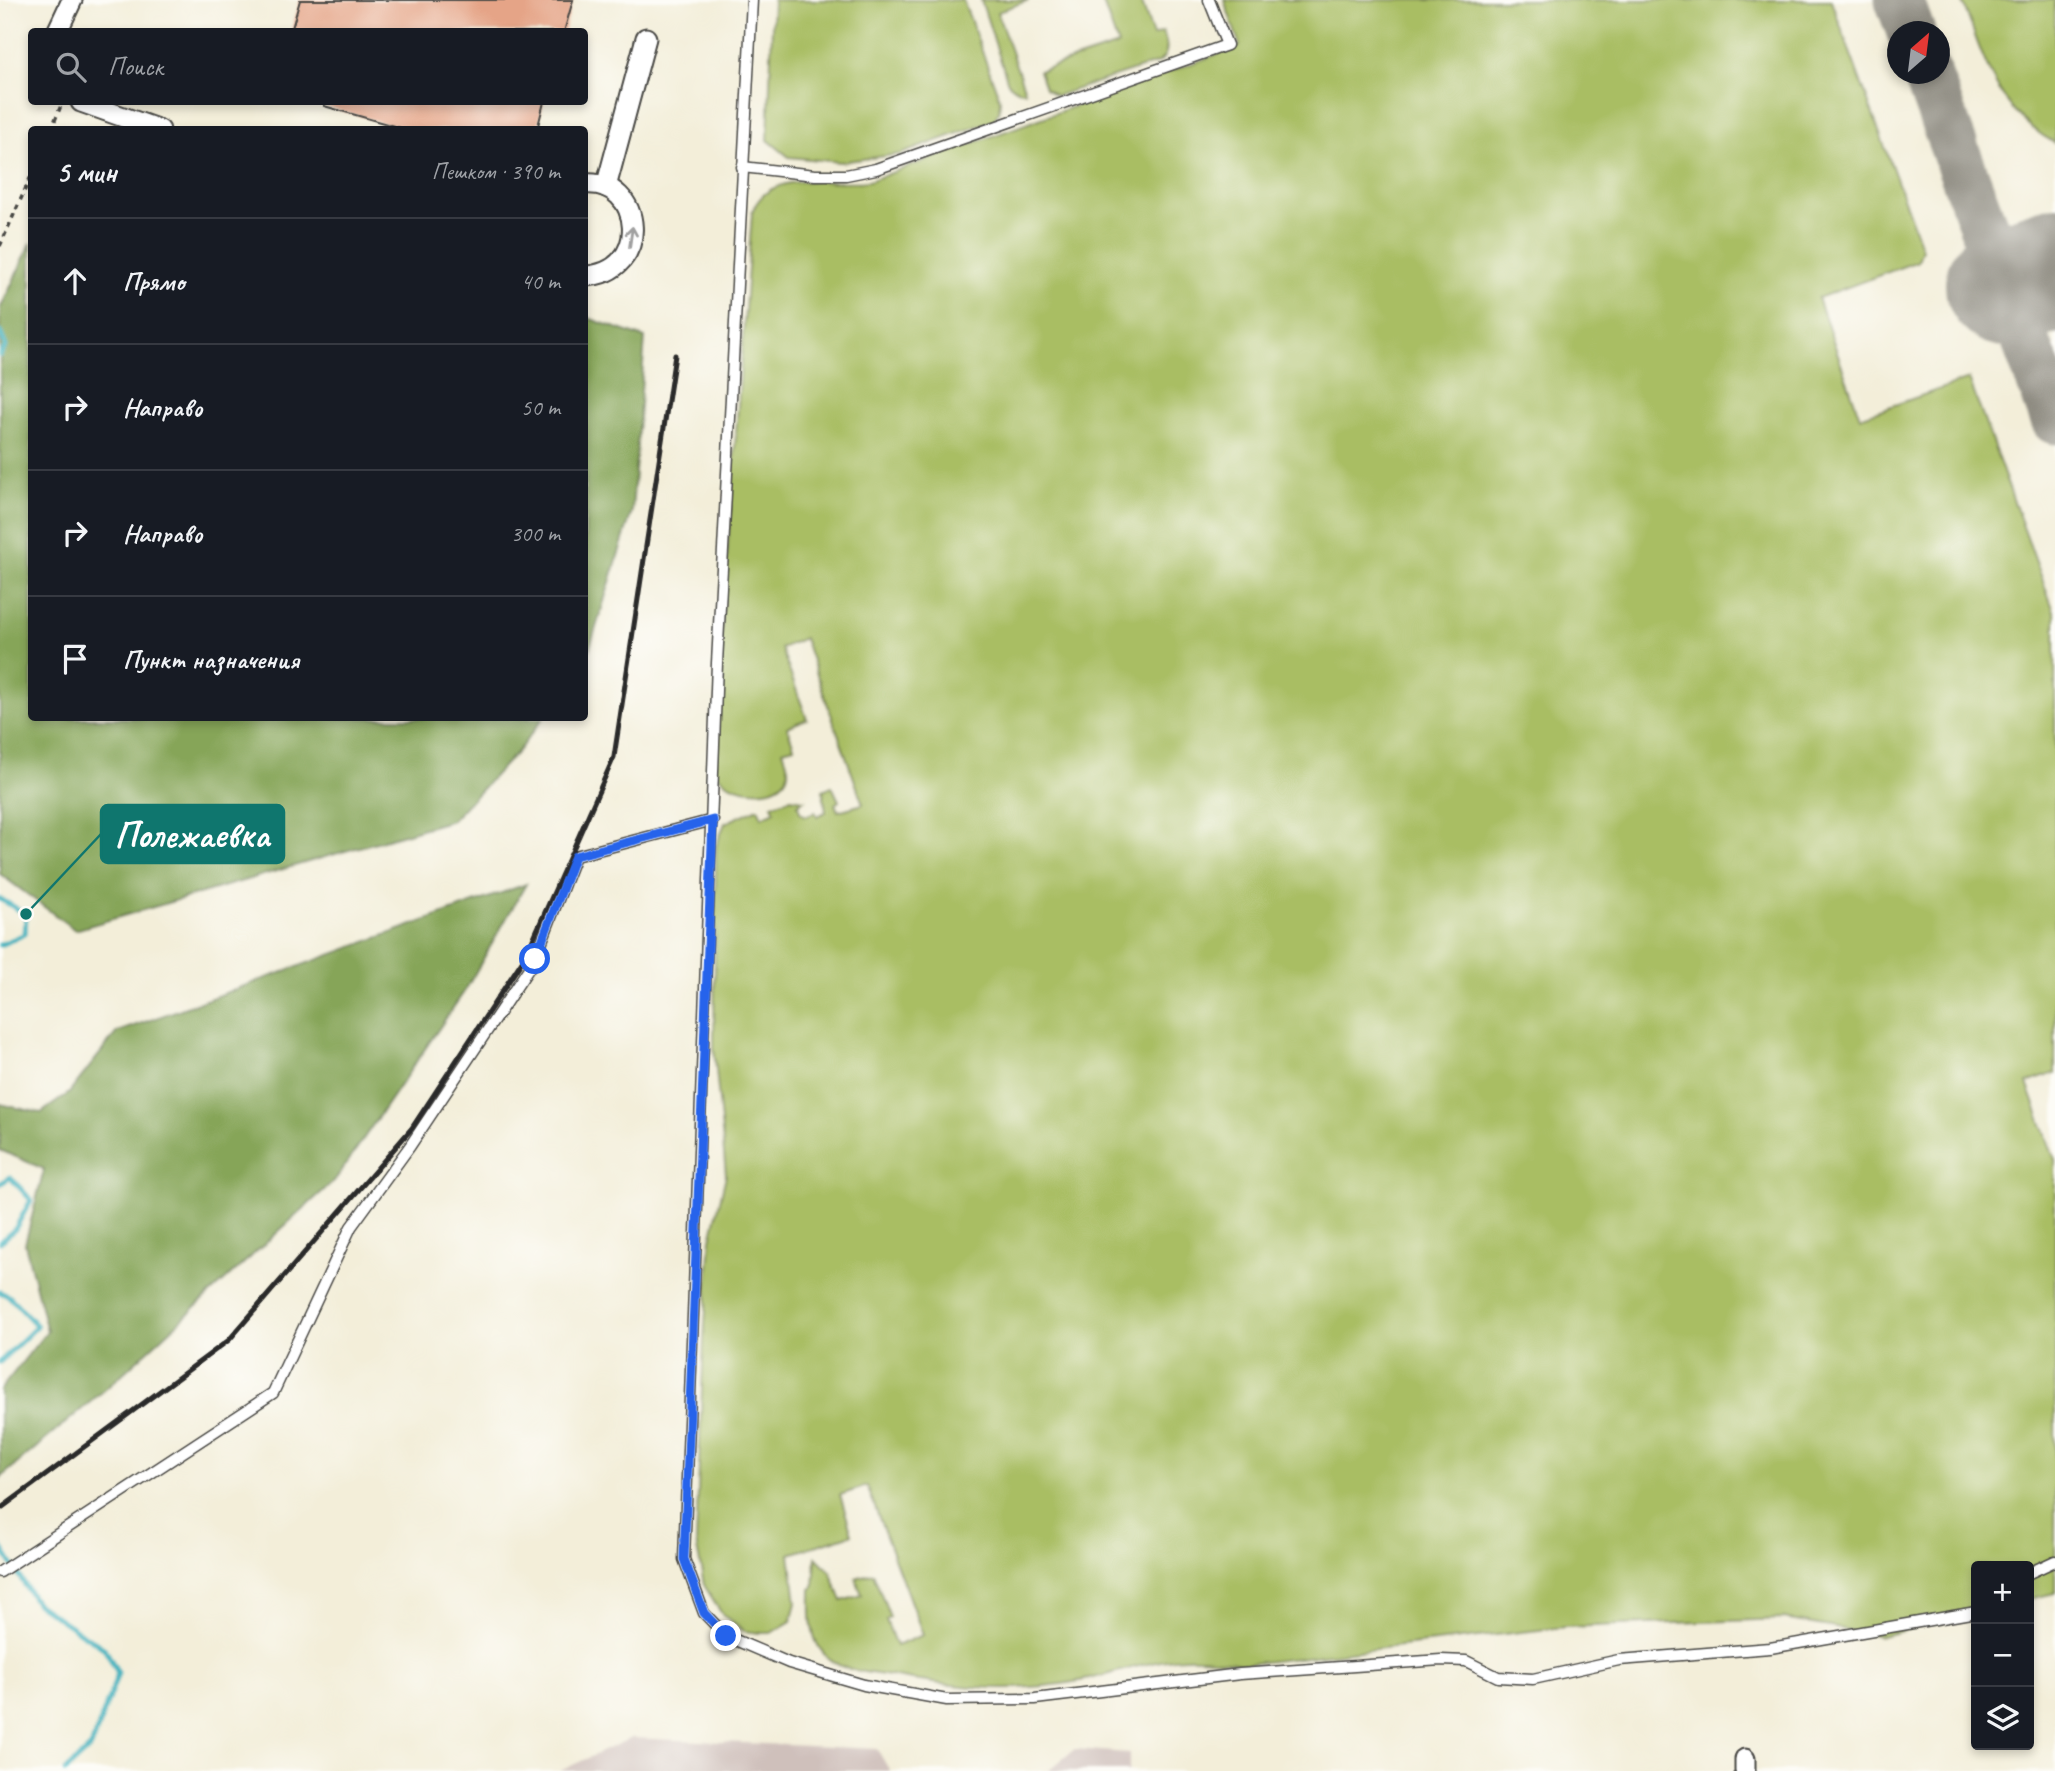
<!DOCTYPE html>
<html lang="ru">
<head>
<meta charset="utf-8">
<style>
  :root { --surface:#171b24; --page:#242831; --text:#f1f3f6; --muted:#9ea1a6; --line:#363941 }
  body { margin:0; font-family:Caveat,sans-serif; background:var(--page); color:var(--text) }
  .controls { position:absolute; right:21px; bottom:21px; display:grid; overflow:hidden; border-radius:7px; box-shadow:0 4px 10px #0003 }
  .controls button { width:63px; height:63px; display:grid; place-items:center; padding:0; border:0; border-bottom:2px solid var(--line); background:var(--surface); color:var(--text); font:35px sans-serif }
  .compass { position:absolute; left:1887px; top:21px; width:63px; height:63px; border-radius:50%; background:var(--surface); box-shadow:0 4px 10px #0003; rotate:28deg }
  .stop { position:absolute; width:21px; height:21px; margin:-16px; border:5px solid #2563eb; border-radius:50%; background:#fff }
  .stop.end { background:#2563eb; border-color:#fff; box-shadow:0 2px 7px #0008 }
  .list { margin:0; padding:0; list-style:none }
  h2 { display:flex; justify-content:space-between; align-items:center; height:91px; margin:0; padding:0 28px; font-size:30px }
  h2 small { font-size:23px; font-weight:400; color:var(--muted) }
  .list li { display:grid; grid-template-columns:46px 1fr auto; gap:21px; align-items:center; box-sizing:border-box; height:126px; padding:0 28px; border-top:2px solid var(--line) }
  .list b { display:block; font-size:26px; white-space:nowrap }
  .list em { font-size:23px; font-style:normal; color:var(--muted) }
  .icon { flex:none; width:38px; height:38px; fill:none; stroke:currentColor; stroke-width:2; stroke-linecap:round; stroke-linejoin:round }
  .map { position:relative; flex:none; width:2055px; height:1771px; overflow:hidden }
  .search { position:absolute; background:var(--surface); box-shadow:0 4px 10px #0003; left:28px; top:28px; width:560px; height:77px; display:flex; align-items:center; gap:18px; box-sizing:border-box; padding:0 24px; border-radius:7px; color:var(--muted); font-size:26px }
  .panel { position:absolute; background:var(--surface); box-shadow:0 4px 10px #0003; left:28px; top:126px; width:560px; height:595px; border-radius:7px }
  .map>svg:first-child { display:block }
  .industrial { fill:#cfc0bb }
  .green { fill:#a9be63; stroke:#6a7447; stroke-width:2 }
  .forest { fill:#86a559; stroke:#586842; stroke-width:2 }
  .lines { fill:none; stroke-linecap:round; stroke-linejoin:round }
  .stream { stroke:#44b2be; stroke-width:5 }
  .taxiway { stroke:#8f8c82; stroke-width:49 }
  .runway { stroke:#8f8c82; stroke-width:124 }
  .building { fill:#e5a487 }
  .lane-casing { stroke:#494845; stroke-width:13 }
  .street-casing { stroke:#494845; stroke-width:23 }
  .path { stroke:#494845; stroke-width:3.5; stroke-dasharray:5 5; stroke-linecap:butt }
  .lane { stroke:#fff; stroke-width:10 }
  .street { stroke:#fff; stroke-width:19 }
  .rail { stroke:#2b2b2b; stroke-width:5 }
  .oneway { stroke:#a0a0a0 }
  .route { stroke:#2563eb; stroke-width:9 }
  .leader { fill:none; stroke:#0f766e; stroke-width:2.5 }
  .callout-dot { fill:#0f766e; stroke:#fdfcf7; stroke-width:2.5 }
  .callout { fill:#0f766e; stroke:#0f766e; stroke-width:2.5 }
  .callout-label { font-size:37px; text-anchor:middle; font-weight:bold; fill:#fff }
</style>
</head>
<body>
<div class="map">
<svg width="2055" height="1771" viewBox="0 0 2055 1771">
  <rect width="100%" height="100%" fill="#fdfcf7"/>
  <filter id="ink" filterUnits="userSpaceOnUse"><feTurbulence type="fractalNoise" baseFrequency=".0143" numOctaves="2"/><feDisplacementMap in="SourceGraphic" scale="14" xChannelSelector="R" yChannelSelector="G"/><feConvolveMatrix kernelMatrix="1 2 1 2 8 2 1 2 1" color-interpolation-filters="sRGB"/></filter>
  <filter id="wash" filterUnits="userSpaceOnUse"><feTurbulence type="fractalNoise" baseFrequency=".00686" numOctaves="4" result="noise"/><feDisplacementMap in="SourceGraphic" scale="28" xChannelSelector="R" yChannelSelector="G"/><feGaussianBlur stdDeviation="1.57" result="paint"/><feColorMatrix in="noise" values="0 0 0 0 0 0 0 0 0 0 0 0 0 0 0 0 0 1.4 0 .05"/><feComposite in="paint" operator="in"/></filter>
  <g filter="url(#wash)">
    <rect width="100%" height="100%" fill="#f3eed9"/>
    <!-- industrial -->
    <g class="industrial">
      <polygon points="631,1738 877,1749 890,1771 560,1771"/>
      <polygon points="1075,1749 1129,1753 1129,1771 1048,1771"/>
    </g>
    <!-- green -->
    <g class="green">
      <polygon points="773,0 963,0 1000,100 999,111 994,120 901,154 840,162 789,157 768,140"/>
      <polygon points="981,0 1029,0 997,12 1025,91 1017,90 1008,83"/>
      <path d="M1102 0H1141L1153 36 1163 32C1167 44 1170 53 1159 62L1056 96 1045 88 1039 71 1118 45Z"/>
      <path d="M1224 0H1831L1922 249 1918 261 1818 298 1860 417 1969 379 2055 614V1073L2027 1083 2055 1160V1593L2029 1599V1566H1976V1612L1882 1636 1784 1619 1565 1627 1247 1664C1231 1662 1215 1658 1199 1658 1159 1656 1118 1674 1079 1681 1013 1694 949 1687 884 1675 865 1672 839 1671 825 1655 808 1637 811 1612 811 1589L814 1587 816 1557 830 1571 842 1601 862 1595 856 1578 873 1573 890 1617 886 1620 896 1646 923 1635 867 1486 840 1495 852 1534 790 1554 796 1603 791 1621 771 1633H760L744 1631 722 1614 704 1585 696 1542 704 1338 711 1239 726 1175 714 1048 716 846 725 823 758 808 762 817 775 811 772 805 791 798 804 800 798 804 800 812 806 816 815 812 817 816 826 812 823 790 832 786 839 801 835 804 838 811 863 804 804 638 781 648 807 719 787 727 794 747 783 750C785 757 789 766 788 772 784 799 727 794 716 772 714 766 714 756 713 749L752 213C767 167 832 186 869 181L1240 46Z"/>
      <path d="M1962 0H2055V143C1996 111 1984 59 1962 0Z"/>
    </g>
    <!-- forest -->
    <g class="forest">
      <polygon points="31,243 32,718 543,718 518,751 452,820 75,930 0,874 0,309"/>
      <polygon points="585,317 645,338 632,511 585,663"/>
      <polygon points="526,884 466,989 335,1180 108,1387 0,1478 0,1390 47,1331 25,1244 44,1169 0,1150 0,1104 41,1113 69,1093 117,1032"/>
    </g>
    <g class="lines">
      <!-- stream -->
      <g class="stream">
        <polyline points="0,332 6,346 0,355"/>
        <polyline points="0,899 26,914 25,934 0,945"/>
        <polyline points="0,1184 10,1177 31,1200 15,1229 0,1242"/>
        <polyline points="0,1292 10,1297 37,1326 0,1362"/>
        <polyline points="0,1545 36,1603 105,1649 118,1673 91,1747 65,1771"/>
      </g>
      <!-- taxiway -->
      <g class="taxiway">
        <polyline points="1899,0 1911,32"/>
        <polyline points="1927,74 2055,420"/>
      </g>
      <!-- runway -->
      <polyline class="runway" points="2007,285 2055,269"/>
    </g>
    <g id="blocks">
      <!-- building -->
      <g class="building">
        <polygon points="300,0 573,0 564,32 291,32"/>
        <polygon points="324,102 544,102 537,130 408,130 324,106"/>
      </g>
    </g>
  </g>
  <g filter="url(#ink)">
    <use href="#blocks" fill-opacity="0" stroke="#494845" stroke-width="2"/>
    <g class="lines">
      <defs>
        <g id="lane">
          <polyline points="752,0 717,663 684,1559 704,1613 726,1636 789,1663 864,1685 947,1700 1035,1699 1240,1674 1441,1660 1466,1661 1498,1677 1533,1679 1619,1660 1770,1648 1976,1612"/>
          <polyline points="742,167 815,175 846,175 876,169 1227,45 1209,0"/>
          <polyline points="0,1572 273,1393 351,1227 410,1146 535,959 575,856 713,820"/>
          <polyline points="2029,1573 2055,1561"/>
        </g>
        <g id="street">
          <polyline points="57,32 72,0"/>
          <polyline points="81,102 160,130"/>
          <path d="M584 184C644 178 653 274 584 276"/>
          <polyline points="606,187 646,38"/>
          <polyline points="1745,1759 1745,1771"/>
        </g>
      </defs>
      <!-- lane casing -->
      <use href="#lane" class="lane-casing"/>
      <!-- street casing -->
      <use href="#street" class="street-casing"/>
      <!-- path -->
      <g class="path">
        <polyline points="51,130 62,103"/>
        <polyline points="0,246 32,174"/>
      </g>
      <!-- lane -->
      <use href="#lane" class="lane"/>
      <!-- street -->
      <use href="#street" class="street"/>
      <!-- rail -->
      <polyline class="rail" points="0,1509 229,1340 412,1128 526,955 614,757 675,355"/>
    </g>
    <!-- one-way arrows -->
    <defs><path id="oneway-shaft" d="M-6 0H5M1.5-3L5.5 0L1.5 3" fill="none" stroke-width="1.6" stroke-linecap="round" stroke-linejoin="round" transform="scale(1.75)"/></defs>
    <use class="oneway" href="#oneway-shaft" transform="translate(631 237) rotate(-82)"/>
  </g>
  <g class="lines" filter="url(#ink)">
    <!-- route -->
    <polyline class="route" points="535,959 575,856 713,820 684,1559 704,1613 726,1636"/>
  </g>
  <!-- callouts -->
  <path class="leader" d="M26 914L101 834"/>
  <circle class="callout-dot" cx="26" cy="914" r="7"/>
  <rect class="callout" x="101" y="805" width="183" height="58" rx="7"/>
  <g class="callout-label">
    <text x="192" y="847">Полежаевка</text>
  </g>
</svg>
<div class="controls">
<button>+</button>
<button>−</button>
<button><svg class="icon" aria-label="layers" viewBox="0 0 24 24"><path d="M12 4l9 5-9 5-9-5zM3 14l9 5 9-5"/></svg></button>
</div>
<svg class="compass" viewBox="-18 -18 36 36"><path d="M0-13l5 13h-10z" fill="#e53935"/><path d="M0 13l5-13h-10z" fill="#9ea1a6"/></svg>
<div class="stop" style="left:535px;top:959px"></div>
<div class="stop end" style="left:726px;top:1636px"></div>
<div class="search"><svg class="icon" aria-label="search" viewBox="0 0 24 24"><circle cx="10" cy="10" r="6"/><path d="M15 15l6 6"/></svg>Поиск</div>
<section class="panel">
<h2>5 мин<small>Пешком · 390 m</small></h2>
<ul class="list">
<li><svg class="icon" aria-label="ahead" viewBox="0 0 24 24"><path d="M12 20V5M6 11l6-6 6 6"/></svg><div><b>Прямо</b></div><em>40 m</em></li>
<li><svg class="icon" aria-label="right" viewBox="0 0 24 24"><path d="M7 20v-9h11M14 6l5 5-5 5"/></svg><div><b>Направо</b></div><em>50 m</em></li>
<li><svg class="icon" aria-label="right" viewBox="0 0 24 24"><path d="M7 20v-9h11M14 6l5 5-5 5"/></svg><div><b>Направо</b></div><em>300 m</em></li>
<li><svg class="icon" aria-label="arrive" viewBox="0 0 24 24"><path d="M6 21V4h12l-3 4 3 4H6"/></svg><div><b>Пункт назначения</b></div></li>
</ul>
</section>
</div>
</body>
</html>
